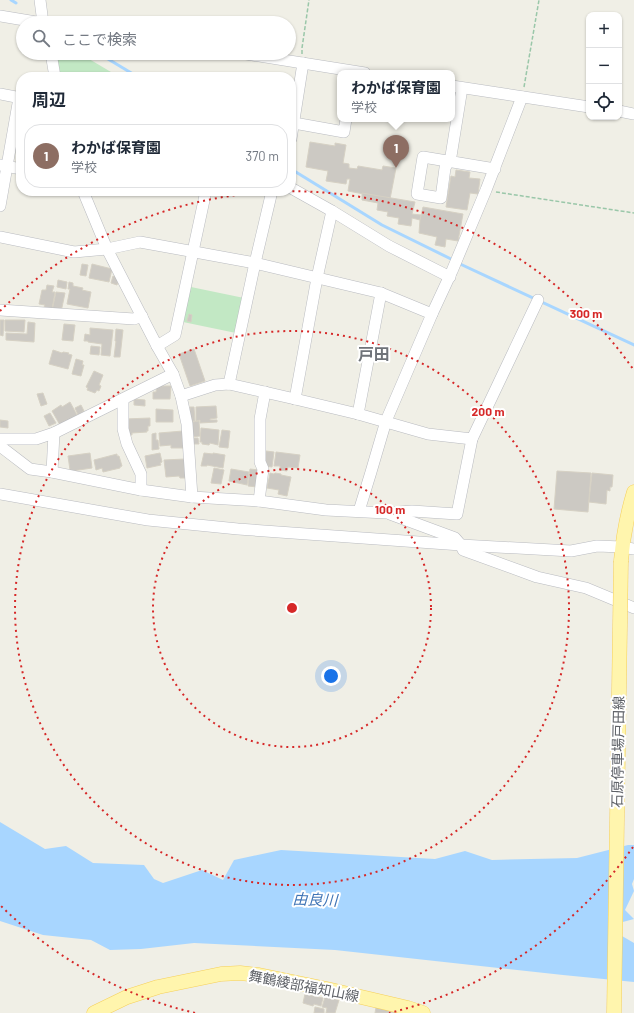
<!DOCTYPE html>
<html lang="ja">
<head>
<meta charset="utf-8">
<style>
  :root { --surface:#fff; --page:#f6f6f7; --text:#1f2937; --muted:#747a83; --line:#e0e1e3; --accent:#d93025 }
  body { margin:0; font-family:Barlow,"Noto Sans JP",sans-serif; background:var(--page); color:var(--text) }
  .controls { position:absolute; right:12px; top:12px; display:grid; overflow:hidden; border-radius:8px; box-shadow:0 1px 3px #0004 }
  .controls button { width:36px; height:36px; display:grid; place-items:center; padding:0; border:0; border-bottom:1px solid var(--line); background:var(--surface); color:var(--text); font:20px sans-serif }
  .you { position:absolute; left:331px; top:676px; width:14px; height:14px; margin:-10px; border:3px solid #fff; border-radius:50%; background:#1a73e8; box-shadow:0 0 0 6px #1a73e833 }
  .badge { display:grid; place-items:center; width:26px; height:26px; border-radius:50%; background:var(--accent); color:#fff; font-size:13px; font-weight:700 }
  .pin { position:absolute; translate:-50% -33px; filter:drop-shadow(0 1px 2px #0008) }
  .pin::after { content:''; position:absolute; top:21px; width:14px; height:12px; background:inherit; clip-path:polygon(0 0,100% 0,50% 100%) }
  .popup { position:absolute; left:337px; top:70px; width:118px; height:52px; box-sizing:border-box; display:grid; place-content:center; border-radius:8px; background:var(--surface); filter:drop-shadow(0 1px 3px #0005); font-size:13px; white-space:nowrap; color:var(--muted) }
  .popup b { font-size:15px; color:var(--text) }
  .popup::after { content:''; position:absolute; left:50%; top:100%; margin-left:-8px; border:8px solid transparent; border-top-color:var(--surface) }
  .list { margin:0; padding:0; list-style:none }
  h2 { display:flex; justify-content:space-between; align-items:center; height:52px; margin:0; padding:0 16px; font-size:17px }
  h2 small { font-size:13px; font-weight:400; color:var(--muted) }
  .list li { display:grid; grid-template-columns:26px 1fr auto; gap:12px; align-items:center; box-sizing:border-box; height:64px; margin:0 8px 8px; padding:0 8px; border:1px solid var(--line); border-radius:16px }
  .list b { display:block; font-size:15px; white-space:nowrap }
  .list p { margin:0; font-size:13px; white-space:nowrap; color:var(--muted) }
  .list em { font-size:13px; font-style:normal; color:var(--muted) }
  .icon { flex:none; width:22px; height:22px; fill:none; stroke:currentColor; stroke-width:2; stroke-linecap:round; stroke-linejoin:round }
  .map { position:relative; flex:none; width:634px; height:1013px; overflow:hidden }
  .search { position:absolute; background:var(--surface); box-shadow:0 1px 3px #0004; left:16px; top:16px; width:280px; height:44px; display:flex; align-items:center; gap:10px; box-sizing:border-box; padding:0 14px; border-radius:22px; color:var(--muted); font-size:15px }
  .panel { position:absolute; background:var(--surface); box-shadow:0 1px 3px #0004; left:16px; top:72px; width:280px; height:124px; border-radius:16px }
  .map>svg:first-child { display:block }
  .green { fill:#c2e8c4 }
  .water { fill:#a8d6ff }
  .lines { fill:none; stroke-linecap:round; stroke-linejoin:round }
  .stream { stroke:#a8d6ff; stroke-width:3 }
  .building { fill:#ccc9c3; stroke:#d6d1c4 }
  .minor-casing { stroke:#b9bbc0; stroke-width:12 }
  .major-casing { stroke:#f6d05a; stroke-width:15 }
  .path { stroke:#9ac7a9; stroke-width:1.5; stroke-dasharray:4 2; stroke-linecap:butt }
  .minor { stroke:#fff; stroke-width:11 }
  .major { stroke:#fff5ad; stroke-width:14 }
  .major-bridge-casing { stroke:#f6d05a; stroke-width:15; stroke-linecap:butt }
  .major-bridge { stroke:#fff5ad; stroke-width:14 }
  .ring { fill:none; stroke:#d62828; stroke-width:2; stroke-dasharray:2 4 }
  .labels { text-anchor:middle; stroke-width:4; stroke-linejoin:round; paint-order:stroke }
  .street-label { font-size:14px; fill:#5e6167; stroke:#fff }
  .water-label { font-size:15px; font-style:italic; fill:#4075b6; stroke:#fff }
  .quarter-label { font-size:16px; font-weight:bold; fill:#6f7379; stroke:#fff }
  .centre { fill:#d62828; stroke:#fff; stroke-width:2 }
  .ring-label { font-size:12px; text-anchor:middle; font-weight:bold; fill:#d62828; stroke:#fff; stroke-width:4; stroke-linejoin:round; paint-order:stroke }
</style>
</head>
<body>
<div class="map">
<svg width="634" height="1013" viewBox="0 0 634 1013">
  <rect width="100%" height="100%" fill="#f0efe6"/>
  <!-- green -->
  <g class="green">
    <polygon points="54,53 79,53 116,75 107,77 59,77"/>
    <polygon points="191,287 244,298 236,333 183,322"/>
  </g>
  <!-- water -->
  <polygon class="water" points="0,822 45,849 66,846 93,863 144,865 154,879 163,883 202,870 223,880 234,860 281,850 435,859 465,851 492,860 577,858 628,845 634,845 634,879 632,884 634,891 625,910 634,919 619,923 622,936 634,943 634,982 563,975 335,950 194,943 141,949 110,950 91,940 43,935 0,921"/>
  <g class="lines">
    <!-- stream -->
    <g class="stream">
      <polyline points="11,0 16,3"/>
      <polyline points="98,53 138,77"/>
      <polyline points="291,169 382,225 453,260"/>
      <polyline points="458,263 634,345"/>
    </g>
  </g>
  <!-- building -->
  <g class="building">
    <polygon points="310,142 335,146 335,143 346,145 343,163 349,164 349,168 357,169 358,166 382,170 383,166 396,168 390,199 348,191 350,179 347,179 346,184 326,181 328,171 306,167"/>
    <polygon points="456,170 470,172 469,178 480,179 478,194 470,193 467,210 446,207 451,176 455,177"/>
    <polygon points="362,193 415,202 412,214 421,215 420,220 412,218 411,226 398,224 399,218 387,216 388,212 377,210 378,203 362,200"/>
    <polygon points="423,207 463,214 458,241 446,239 445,247 435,245 437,237 419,233 420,220"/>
    <polygon points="82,264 88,265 86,276 80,275"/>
    <polygon points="92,264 112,269 109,282 89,278"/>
    <polygon points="113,276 119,278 117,285 111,283"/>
    <polygon points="58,280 67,282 66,289 57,287"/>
    <polygon points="69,282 73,283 73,286 83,288 82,290 91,292 88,308 67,304 70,289 68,289"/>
    <polygon points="47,285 54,286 52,292 55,292 52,309 44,307 45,305 39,304 42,290 46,290"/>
    <polygon points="56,292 65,293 61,312 52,311"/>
    <polygon points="189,314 192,315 191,322 187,321"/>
    <polygon points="0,320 4,320 3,336 0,335"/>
    <polygon points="5,320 25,320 24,332 5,331"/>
    <polygon points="28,322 35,323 34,342 6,340 6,333 27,334"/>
    <polygon points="64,324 75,325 73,341 62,340"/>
    <polygon points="90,328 113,330 110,356 101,355 102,344 88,342 88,341 84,341 85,334 90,335"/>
    <polygon points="116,329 123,330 120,357 114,357 116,341 115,341"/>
    <polygon points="91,346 100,347 99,355 90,354"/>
    <polygon points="194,349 205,381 190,386 179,354"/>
    <polygon points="53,350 62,353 63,352 69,353 68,354 72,355 68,369 49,364"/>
    <polygon points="76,359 83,361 82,365 84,365 81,376 72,374"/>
    <polygon points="94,371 103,375 99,385 101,386 99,391 97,390 95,393 87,390 88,388 86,387"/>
    <polygon points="157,386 171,386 170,399 153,399 153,392 156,392"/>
    <polygon points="43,393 47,404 41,406 37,394"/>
    <polygon points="134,399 145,400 145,406 134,405"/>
    <polygon points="70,402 77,415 60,425 52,411 61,405 62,407"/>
    <polygon points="81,405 84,411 78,415 75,408"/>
    <polygon points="216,406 217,418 210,419 210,420 217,420 217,422 200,423 200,420 196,421 196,407"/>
    <polygon points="190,407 194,407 195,421 190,421"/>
    <polygon points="156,409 173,410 173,422 156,422"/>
    <polygon points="50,413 56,423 49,426 44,416"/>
    <polygon points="150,418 150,426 148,426 148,431 146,431 147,432 132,433 132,435 127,435 125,419"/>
    <polygon points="0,420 8,421 8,428 0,427"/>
    <polygon points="199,421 200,436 192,437 192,422"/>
    <polygon points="201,428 219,430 218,445 210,443 209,445 202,444 202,442 200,442"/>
    <polygon points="222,430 230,431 228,448 219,447"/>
    <polygon points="183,431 183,448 171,448 171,445 160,446 159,433"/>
    <polygon points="156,433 156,440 158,440 159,449 152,450 152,434"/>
    <polygon points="193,438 198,438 199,444 193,444"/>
    <polygon points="266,451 274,452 272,467 264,466"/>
    <polygon points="276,452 300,455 298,468 288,467 287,471 280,470 280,466 274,466"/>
    <polygon points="90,453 92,468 72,471 72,470 70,470 68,456"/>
    <polygon points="160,453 162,462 160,463 161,465 147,468 145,456"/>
    <polygon points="204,453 213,454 213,453 225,455 223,468 207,465 207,466 201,466"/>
    <polygon points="117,454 117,456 119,456 122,466 120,467 120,468 103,472 102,468 96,470 94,460"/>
    <polygon points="185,459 187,478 180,478 179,476 166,477 164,460"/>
    <polygon points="214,468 224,470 221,484 211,483"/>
    <polygon points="231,469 249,472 247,485 229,481"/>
    <polygon points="250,469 259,470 257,487 248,486"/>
    <polygon points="557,471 591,473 588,512 554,509"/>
    <polygon points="270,473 274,474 275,473 281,474 281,475 291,477 287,496 278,494 279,490 267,488"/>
    <polygon points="592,473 613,475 612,487 610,487 610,491 607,490 606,504 589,502"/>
    <polygon points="305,994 323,998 321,1006 314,1004 313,1006 303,1003"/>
    <polygon points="325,997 339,1000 335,1013 326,1013 327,1008 322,1007"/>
    <polygon points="315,1007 324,1009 324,1013 314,1013"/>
    <polygon points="376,1007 394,1011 394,1013 375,1013"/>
  </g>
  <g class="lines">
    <defs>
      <g id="minor">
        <polyline points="40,0 43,23"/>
        <polyline points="0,16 42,23"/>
        <polyline points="51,53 55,77"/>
        <polyline points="240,53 365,73"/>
        <polyline points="452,86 589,107"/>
        <polyline points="462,88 451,156 445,168 441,198 417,194 423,157 495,169"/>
        <polyline points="0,94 21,98"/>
        <polyline points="619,111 634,114"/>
        <polyline points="294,123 344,132 346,119"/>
        <polyline points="291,139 303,63"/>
        <polyline points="0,165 21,169"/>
        <polyline points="291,188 332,211 389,246 450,277"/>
        <polyline points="83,191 107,249 157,346 173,374 181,396 187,424 192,497"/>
        <polyline points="0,206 19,98"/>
        <polyline points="0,237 74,252 107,249 140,242 255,263 381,293 432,314"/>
        <polyline points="0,310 134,319 142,316"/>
        <polyline points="157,346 175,335 206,191"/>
        <polyline points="229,384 255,263 272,191"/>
        <polyline points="181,396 215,385 229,384 295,399 358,414 428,434 472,439"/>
        <polyline points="123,399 123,429 127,444 141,474 141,490"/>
        <polyline points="295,399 317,278 332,211"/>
        <polyline points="358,414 381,293"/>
        <polyline points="0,439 36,439 54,433 173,374"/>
        <polyline points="0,446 30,469 52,472 141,490 192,497 259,501 326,510 386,513 412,511 457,514 472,439 538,300"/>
        <polyline points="52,472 54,433"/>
        <polyline points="0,494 148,520 238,529 461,545 571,551 597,546 622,547 634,549"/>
        <polyline points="259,501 263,469 260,462 260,419 265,392"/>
        <polyline points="359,511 371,472 386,421 432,314 452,271 486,190 522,97"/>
        <polyline points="390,514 455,538 461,545 463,550 537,577 586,588 634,608"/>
      </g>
      <g id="major">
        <path d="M621 561C623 537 627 515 634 492"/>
        <polyline points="94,1013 127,997 158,987 221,974 240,973 259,975 327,989 408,1008 423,1013"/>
      </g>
    </defs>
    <!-- minor casing -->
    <use href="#minor" class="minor-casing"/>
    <!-- major casing -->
    <use href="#major" class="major-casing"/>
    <!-- path -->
    <g class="path">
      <polyline points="302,54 302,48 309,0"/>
      <polyline points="524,87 539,0"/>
      <polyline points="496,192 634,213"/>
    </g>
    <!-- minor -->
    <use href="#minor" class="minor"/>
    <!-- major -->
    <use href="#major" class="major"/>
    <defs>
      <polyline id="major-bridge" points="614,1013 621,561"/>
    </defs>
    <!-- major-bridge casing -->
    <use href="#major-bridge" class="major-bridge-casing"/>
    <!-- major-bridge -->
    <use href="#major-bridge" class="major-bridge"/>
  </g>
  <!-- distance rings -->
  <g class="ring">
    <circle cx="292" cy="608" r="139"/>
    <circle cx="292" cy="608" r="277"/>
    <path d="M633 847A416 416 0 0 1 389 1013M195 1013A416 416 0 0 1 0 905M0 311A416 416 0 0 1 633 369"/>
  </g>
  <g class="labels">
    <!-- street labels -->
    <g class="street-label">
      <text transform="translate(618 752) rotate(-89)" y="5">石原停車場戸田線</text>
      <text transform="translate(304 986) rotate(11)" y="5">舞鶴綾部福知山線</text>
    </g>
    <!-- water labels -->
    <g class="water-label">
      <text transform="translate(315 900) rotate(2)" y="5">由良川</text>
    </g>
    <!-- quarter labels -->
    <g class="quarter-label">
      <text x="374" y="360">戸田</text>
    </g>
  </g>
  <circle cx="292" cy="608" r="6" class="centre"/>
  <g class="ring-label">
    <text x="586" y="318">300 m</text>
    <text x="488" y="416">200 m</text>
    <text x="390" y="514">100 m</text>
  </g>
</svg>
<div class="controls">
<button>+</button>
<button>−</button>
<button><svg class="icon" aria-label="locate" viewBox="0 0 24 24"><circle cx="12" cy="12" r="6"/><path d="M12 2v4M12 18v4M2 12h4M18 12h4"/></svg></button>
</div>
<div class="you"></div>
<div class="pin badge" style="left:396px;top:168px;background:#8d6e63">1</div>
<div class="popup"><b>わかば保育園</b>学校</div>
<div class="search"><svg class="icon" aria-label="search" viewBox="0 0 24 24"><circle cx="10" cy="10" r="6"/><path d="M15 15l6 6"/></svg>ここで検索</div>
<section class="panel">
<h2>周辺<small></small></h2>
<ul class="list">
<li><span class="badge" style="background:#8d6e63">1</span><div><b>わかば保育園</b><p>学校</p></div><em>370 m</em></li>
</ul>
</section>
</div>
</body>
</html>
